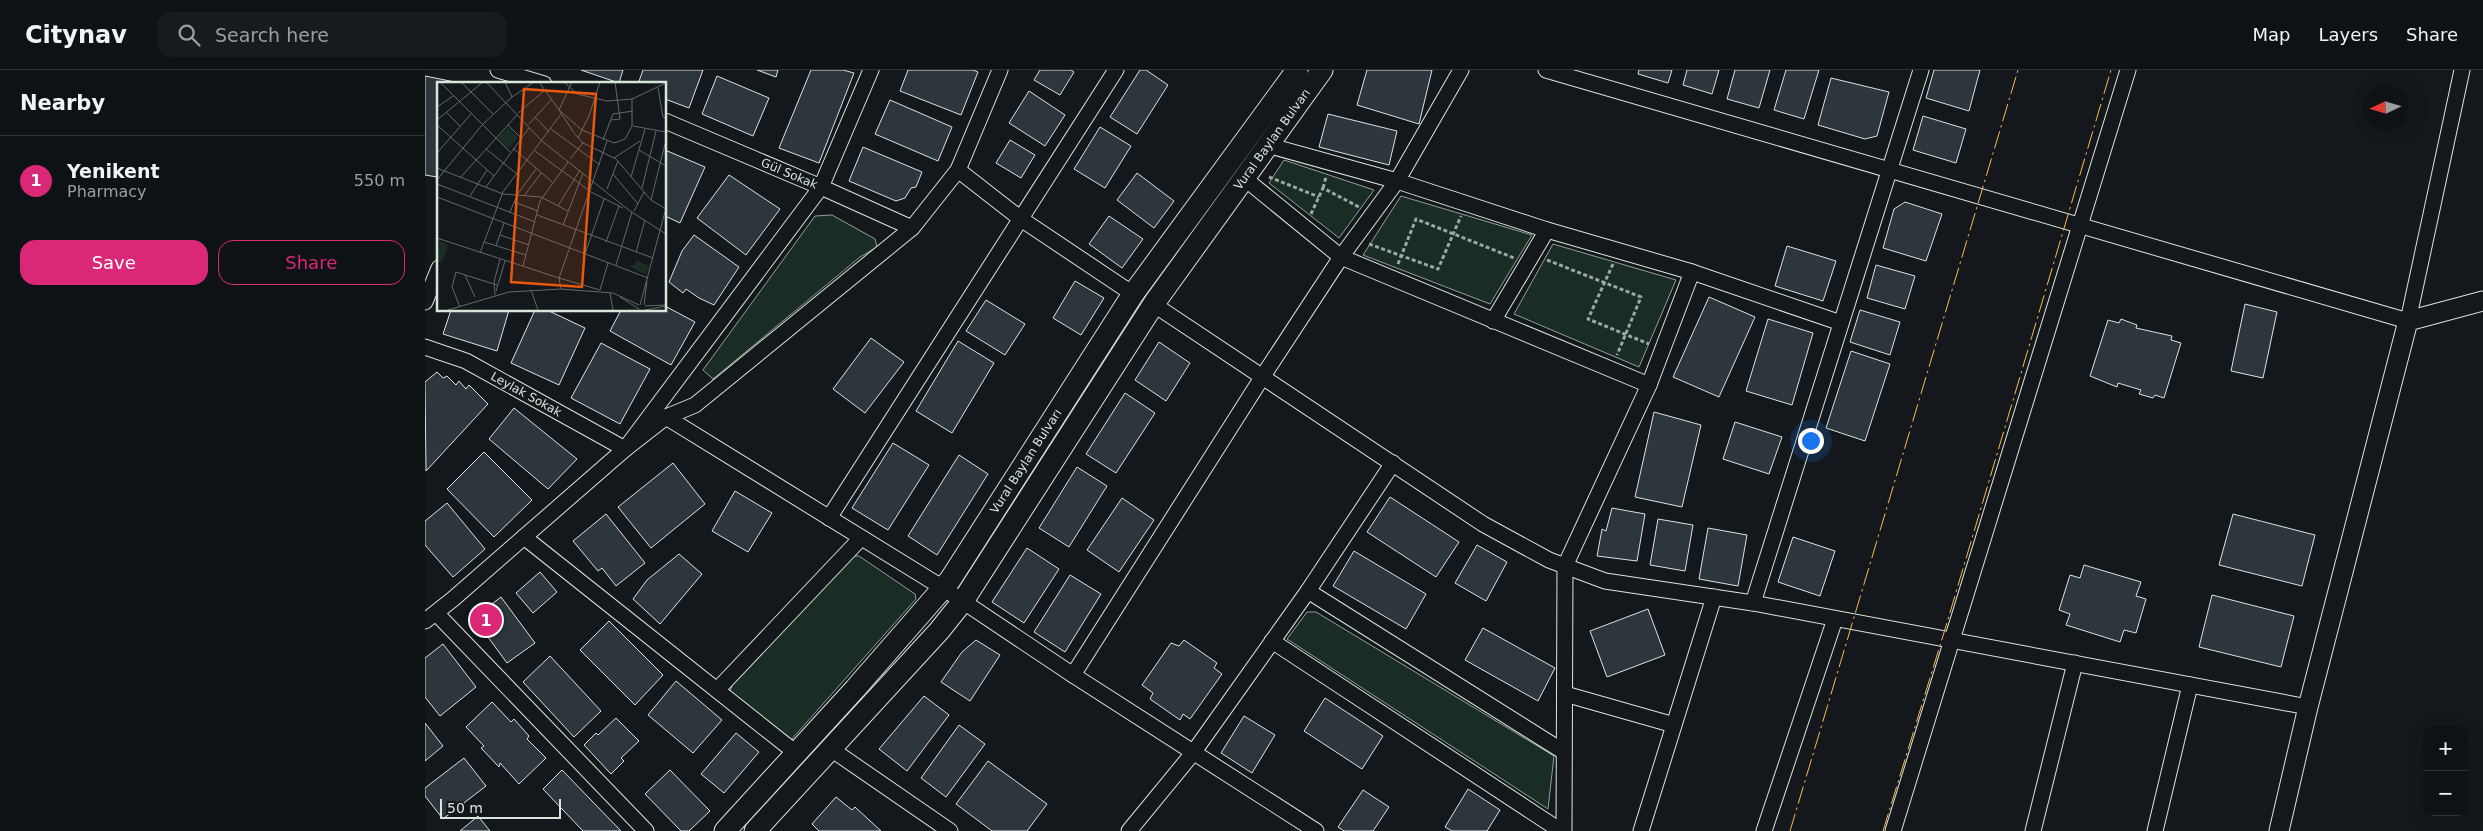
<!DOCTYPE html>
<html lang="en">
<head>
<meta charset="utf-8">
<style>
  :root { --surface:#0f1215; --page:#181b1e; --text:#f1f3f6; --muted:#9b9ea0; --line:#2f3234; --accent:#db2777 }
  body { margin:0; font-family:"DejaVu Sans",sans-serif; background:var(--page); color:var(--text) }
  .controls { position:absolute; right:15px; bottom:15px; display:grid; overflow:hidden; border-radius:10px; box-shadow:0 5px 20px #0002 }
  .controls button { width:45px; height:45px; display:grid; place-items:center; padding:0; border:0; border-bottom:1px solid var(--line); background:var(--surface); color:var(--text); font:25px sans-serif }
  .compass { position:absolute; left:1938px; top:15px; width:45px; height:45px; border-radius:50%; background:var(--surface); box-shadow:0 5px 20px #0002; rotate:266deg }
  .scale { position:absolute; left:15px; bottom:12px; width:121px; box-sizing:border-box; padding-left:5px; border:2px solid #d8e6dc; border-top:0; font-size:14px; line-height:18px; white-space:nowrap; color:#d8e6dc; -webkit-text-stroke:4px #14181c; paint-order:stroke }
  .you { position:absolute; left:1385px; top:370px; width:18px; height:18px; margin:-12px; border:4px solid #fff; border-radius:50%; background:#1a73e8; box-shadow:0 0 0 8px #1a73e833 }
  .badge { display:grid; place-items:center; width:32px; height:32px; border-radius:50%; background:var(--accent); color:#fff; font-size:16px; font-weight:700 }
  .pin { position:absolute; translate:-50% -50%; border:2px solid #fff; box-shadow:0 1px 5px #0006 }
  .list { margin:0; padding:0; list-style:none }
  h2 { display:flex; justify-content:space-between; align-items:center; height:65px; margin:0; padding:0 20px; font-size:21px }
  h2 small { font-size:16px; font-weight:400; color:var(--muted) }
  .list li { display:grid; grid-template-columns:32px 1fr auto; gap:15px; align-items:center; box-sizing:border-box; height:90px; padding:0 20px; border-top:1px solid var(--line) }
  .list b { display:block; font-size:19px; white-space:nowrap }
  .list p { margin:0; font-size:16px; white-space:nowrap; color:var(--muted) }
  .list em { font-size:16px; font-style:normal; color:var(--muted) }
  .actions { display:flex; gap:10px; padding:15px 20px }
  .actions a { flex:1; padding:11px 0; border:1px solid var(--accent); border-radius:15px; text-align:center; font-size:18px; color:var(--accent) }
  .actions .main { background:var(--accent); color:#fff }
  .icon { flex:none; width:28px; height:28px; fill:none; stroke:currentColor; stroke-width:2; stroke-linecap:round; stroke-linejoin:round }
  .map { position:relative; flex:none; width:2058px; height:761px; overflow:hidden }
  header { display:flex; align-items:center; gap:30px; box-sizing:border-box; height:70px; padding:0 25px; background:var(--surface); border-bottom:1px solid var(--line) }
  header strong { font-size:24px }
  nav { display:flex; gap:28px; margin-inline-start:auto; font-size:18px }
  .search { width:350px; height:45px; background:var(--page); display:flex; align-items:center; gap:12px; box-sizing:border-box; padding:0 18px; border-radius:15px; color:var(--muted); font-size:19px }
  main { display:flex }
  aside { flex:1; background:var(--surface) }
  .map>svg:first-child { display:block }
  .green { fill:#1a2d24; stroke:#939e99 }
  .building { fill:#2c363c; stroke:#d8e6dc }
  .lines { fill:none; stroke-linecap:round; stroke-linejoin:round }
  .minor-casing { stroke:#d8e6dc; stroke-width:17 }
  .tertiary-casing { stroke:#d8e6dc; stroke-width:21 }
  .secondary-casing { stroke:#d8e6dc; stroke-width:23 }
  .path { stroke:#9da8a2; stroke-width:3; stroke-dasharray:4 2.5; stroke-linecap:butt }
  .minor { stroke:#14181c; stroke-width:15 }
  .tertiary { stroke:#14181c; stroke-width:19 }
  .secondary { stroke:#14181c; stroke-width:21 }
  .power { stroke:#ffb74d; stroke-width:1; stroke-dasharray:18 4 2.5 4; stroke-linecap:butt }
  .labels { text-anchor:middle; stroke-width:4; stroke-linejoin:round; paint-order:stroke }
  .street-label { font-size:12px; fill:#d8e6dc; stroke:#14181c }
  .inset-road { fill:none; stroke:#626a69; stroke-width:1 }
  .view { fill:#e8590c; fill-opacity:0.15; stroke:#e8590c; stroke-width:2.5 }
  .inset-edge { fill:none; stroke:#d8e6dc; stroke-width:2.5 }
</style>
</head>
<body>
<header>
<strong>Citynav</strong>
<div class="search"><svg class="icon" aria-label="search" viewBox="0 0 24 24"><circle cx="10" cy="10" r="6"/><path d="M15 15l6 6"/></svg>Search here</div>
<nav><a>Map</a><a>Layers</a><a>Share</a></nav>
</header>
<main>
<aside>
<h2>Nearby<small></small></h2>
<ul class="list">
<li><span class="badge">1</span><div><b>Yenikent</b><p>Pharmacy</p></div><em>550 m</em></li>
</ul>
<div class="actions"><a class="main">Save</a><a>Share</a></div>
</aside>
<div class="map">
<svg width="2058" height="761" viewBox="0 0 2058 761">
  <rect width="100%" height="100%" fill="#14181c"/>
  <!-- green -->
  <g class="green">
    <polygon points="859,90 949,120 914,168 844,113"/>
    <polygon points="976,126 1107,165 1065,234 938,185"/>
    <polygon points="407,145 450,169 452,177 435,187 288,309 278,300 390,146"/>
    <polygon points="1128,174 1251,210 1214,297 1089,244"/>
    <polygon points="426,486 434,486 490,524 491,529 366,670 305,621 308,614"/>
    <polygon points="882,542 891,542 1129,686 1123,739 862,569"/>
  </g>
  <!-- building -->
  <g class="building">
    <polygon points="156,0 198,0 194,13"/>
    <polygon points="218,0 278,0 264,38 240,29 240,14 213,14"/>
    <polygon points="332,0 353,0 351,7"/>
    <polygon points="386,0 418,0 429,3 394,93 354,78"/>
    <polygon points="483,0 548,0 553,2 536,45 475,21"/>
    <polygon points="615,0 646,0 649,2 635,25 609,10"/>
    <polygon points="715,0 721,0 743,15 712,64 685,47"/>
    <polygon points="942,0 1007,0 994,54 932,35"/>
    <polygon points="1214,0 1247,0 1243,13 1213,4"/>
    <polygon points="1262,0 1294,0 1287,24 1258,15"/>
    <polygon points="1310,0 1345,0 1334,38 1302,29"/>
    <polygon points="1361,0 1394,0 1379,49 1349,40"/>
    <polygon points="1509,0 1555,0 1544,41 1501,28"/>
    <polygon points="0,6 30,12 29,14 14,14 12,107 0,105"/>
    <polygon points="292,6 344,28 328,66 277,44"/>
    <polygon points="1406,8 1464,22 1452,66 1440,69 1393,55"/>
    <polygon points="604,21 640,45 620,76 584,53"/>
    <polygon points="465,30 527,57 513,91 450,64"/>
    <polygon points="903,44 972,61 964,95 894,77"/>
    <polygon points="1498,46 1541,59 1531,93 1488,80"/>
    <polygon points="675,57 706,76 680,118 649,99"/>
    <polygon points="585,70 610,85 596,108 571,93"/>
    <polygon points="438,77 497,102 491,117 486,118 480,128 471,131 424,111"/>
    <polygon points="240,80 280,97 255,153 240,146"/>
    <polygon points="712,103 749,131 729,158 692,130"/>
    <polygon points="304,105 355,139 321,185 272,148"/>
    <polygon points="1480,132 1517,144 1501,191 1458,178 1469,139"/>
    <polygon points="684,146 718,169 697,198 664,174"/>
    <polygon points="269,165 314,197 289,235 274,228 261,219 258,223 244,212 257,181"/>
    <polygon points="1362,176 1411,191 1398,231 1350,216"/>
    <polygon points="1451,195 1490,206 1480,239 1442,228"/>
    <polygon points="650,211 679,228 656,265 628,248"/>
    <polygon points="1284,227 1330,247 1294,327 1248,307"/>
    <polygon points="561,230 600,254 580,285 541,261"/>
    <polygon points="1820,234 1852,242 1838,308 1806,301"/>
    <polygon points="240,236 270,252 246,295 185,261 196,240 240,240"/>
    <polygon points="26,240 84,240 72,281 18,264"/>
    <polygon points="110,240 122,240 160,258 134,315 86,293"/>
    <polygon points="1435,240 1475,252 1465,285 1425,272"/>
    <polygon points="1343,249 1388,263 1367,335 1321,321"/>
    <polygon points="1696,249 1712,255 1711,258 1747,266 1746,270 1756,273 1739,328 1730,325 1728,328 1714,324 1716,320 1693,313 1692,317 1665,306 1683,250 1694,253"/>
    <polygon points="446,268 479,292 440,343 408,319"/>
    <polygon points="533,271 569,293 527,363 491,341"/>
    <polygon points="734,272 765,293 741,331 710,310"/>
    <polygon points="176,273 225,299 195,354 146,328"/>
    <polygon points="1426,281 1465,294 1440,371 1401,358"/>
    <polygon points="12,302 18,308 22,306 31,315 34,311 41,319 44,315 63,334 1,401 0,312"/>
    <polygon points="700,323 730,343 691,403 661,384"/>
    <polygon points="89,338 152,389 123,419 64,369"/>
    <polygon points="1229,342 1276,355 1257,437 1210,427"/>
    <polygon points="1310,352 1357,367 1344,404 1298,389"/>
    <polygon points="468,373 504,395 463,460 427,438"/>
    <polygon points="59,382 107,430 69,467 22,419"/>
    <polygon points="534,385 563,404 512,485 483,466"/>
    <polygon points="248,393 280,434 226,478 193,437"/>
    <polygon points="652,397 682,416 644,477 614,458"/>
    <polygon points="310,421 347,443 323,482 287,461"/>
    <polygon points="965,427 1034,472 1011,507 942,462"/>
    <polygon points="697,428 729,450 694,502 662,480"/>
    <polygon points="22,433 60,479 28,507 0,475 0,451"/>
    <polygon points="1187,438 1220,444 1212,491 1172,486 1177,459 1181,461"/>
    <polygon points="181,444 220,493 191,516 177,498 173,501 148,471"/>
    <polygon points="1808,444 1890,465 1877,516 1794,495"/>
    <polygon points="1233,449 1268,455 1260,501 1225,495"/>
    <polygon points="1283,458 1322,465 1313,516 1274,509"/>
    <polygon points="1368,467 1410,481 1395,526 1353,512"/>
    <polygon points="1052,475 1082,492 1061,531 1030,513"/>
    <polygon points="602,478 634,499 599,553 567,532"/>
    <polygon points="929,481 1001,524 981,559 908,516"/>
    <polygon points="254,484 277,504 235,554 208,529 222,510"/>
    <polygon points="1659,495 1716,512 1711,526 1721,529 1711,563 1699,560 1695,572 1641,555 1645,544 1634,540 1645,505 1655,508"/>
    <polygon points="115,502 132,522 108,543 91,523"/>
    <polygon points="645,505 676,524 640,582 609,562"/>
    <polygon points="1787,525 1869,546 1856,597 1774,577"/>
    <polygon points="76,527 110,573 82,593 60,563 57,565 46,550"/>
    <polygon points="1223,539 1240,585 1182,607 1165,561"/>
    <polygon points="184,551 238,605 210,635 155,580"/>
    <polygon points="1058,558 1130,598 1113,631 1040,590"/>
    <polygon points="551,570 575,585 545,631 516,612 537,582"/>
    <polygon points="759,570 792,593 789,598 797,604 765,649 758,644 755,650 725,629 728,623 717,615 746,573 754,576"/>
    <polygon points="18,574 51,617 15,646 0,627 0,588"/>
    <polygon points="125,586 176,641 149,667 98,612"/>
    <polygon points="251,611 297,650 268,683 223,645"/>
    <polygon points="499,626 524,645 482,701 454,679"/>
    <polygon points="900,628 958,666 937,699 879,661"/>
    <polygon points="67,632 86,652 89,649 104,666 102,669 121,688 94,714 75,693 74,697 56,678 59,676 41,657"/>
    <polygon points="819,646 850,665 827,703 796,683"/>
    <polygon points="191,648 214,671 196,688 199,691 186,704 159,675 171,663 173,665"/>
    <polygon points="0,653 18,676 0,691"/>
    <polygon points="534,655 560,674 521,727 496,708"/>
    <polygon points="311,663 334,682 299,723 276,704"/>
    <polygon points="39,688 61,716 18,749 0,726 0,718"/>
    <polygon points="563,691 622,734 602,761 567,761 531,734"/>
    <polygon points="137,700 196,761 158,761 118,719"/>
    <polygon points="245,700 285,741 264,761 256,761 220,724"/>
    <polygon points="1043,719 1075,740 1062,761 1027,761 1020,757"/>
    <polygon points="938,720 964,737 948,761 919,761 913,757"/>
    <polygon points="411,727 427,740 430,737 456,761 394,761 387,754"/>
    <polygon points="53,746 65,761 35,761"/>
  </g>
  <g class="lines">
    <defs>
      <g id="minor">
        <polyline points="73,0 119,14"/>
        <polyline points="1121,0 1983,251 2037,0"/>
        <path id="s1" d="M240 51 396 117 487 158"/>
        <polyline points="842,75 972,111 1122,160 1267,202 1416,253"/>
        <polyline points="533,100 596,149 708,224"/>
        <polyline points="819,108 916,187 1224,315"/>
        <polyline points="0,232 14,198"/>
        <polyline points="728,234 1058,454 1124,490 1180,511 1328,533 1883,637"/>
        <polyline points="1068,251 1122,160"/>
        <path id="s2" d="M0 277 41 291 200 379 241 347 270 335 487 158 533 100 575 0"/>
        <polyline points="241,347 518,518 648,605 891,761"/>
        <polyline points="404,448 691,0"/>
        <polyline points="99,467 371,683"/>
        <polyline points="883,521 1139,682"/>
        <polyline points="1328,533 1496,0"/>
        <polyline points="11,543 221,761"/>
        <polyline points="0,551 28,529 200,379 396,117 446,0"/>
        <polyline points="847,571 1136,761"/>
        <polyline points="648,605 838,306 916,187 972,111 1036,0"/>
        <polyline points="292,620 436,468"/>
        <polyline points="1140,624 1249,655"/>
        <polyline points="406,679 525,761"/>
        <polyline points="704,761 768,683 883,521 968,393"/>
        <polyline points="1139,761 1140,496 1224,315 1267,202"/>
        <polyline points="1216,761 1289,527"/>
        <polyline points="1339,761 1410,549"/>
        <polyline points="1468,761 1703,0"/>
        <polyline points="1608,761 1650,593"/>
        <polyline points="1730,761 1765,615"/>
      </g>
      <polyline id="tertiary" points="1854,761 1883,637 1983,251 2058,231"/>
      <g id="secondary">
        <path id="s3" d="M300 761 430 619 525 510 708 224 872 0"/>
        <path id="s4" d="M330 761 514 561 538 531 730 232 897 0"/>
      </g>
    </defs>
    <!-- minor casing -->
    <use href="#minor" class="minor-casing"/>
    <!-- tertiary casing -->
    <use href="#tertiary" class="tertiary-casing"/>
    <!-- secondary casing -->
    <use href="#secondary" class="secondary-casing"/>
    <!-- path -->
    <g class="path">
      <polyline points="844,107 894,127"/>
      <polyline points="898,118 901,107"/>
      <polyline points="886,144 898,118 934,137"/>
      <polyline points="944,174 1013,199 1036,146"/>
      <polyline points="1122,190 1216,227 1192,285"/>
      <polyline points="973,194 991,149 1089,188"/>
      <polyline points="1188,194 1163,249 1224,274"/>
    </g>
    <!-- minor -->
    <use href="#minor" class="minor"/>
    <!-- tertiary -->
    <use href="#tertiary" class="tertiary"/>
    <!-- secondary -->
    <use href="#secondary" class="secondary"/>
    <!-- power -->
    <g class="power">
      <polyline points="1365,761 1593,0"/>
      <polyline points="1458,761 1521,556 1686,0"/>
    </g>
  </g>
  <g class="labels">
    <!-- street labels -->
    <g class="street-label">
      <text dy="4" stroke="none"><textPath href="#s4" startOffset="866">Vural Baylan Bulvarı</textPath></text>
      <text dy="4" stroke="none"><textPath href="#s1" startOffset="135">Gül Sokak</textPath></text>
      <text dy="4" stroke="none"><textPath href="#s2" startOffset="112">Leylak Sokak</textPath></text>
      <text dy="4" stroke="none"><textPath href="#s3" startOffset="478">Vural Baylan Bulvarı</textPath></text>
    </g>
  </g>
  <!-- overview -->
  <g transform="translate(12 12)">
    <rect width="229" height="229" fill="#14181c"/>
    <path d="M71 45 81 55 72 67 60 57ZM2 159 11 163 5 181 0 179ZM199 178 212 184 209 193 192 184 198 183Z" fill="#1a2d24"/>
    <path class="inset-road" d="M24 0 56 32M49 0 105 59 193 129 229 152M68 0 75 15M102 0 122 28 145 48 177 61 188 57 195 44V17M127 0 140 12 170 19 195 17 229 1M135 0 122 28 137 51 146 61 179 77 214 118 229 127M4 1 73 70M221 6 226 35 229 36M0 25 16 14M9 30 23 44M81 31 107 9M98 35 112 50M0 38 46 0M174 38 183 37 178 0M92 42 114 18M0 43 57 94M71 43 84 56M196 44 229 50M114 47 163 83M141 56 152 34 163 0M166 58 176 32 196 29M76 66 115 100M49 67 80 92M202 68 229 84M98 69 154 110 186 126M0 71 34 32M177 76 203 59M133 77 146 61M0 86 66 112 104 115 131 129M176 92 201 122M194 95 208 47M23 96 80 33M0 98 45 43 75 15 97 0M0 102 98 140M49 105 92 46M205 106 219 49M170 107 181 79M33 114 50 88M87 114 104 91M0 115 211 196M214 118 229 58M77 120 101 129M121 124 143 88M197 129 207 110M73 130 80 113 99 87M100 133 216 176M126 143 146 91M63 153 92 163M0 156 122 196 124 207 176 211 202 223M47 160 89 173M169 160 182 124M59 164 67 141M199 170 208 138M43 171 66 110 124 32M148 172 167 117M179 183 195 130M86 184 103 119 131 80M28 193 38 215M94 208 101 228M163 208 122 196 170 59M163 208 171 181M59 209 68 179M173 211 176 228M58 213 57 200 63 177M183 215 202 227M203 223 229 126M207 223 210 199M208 224 229 223M23 225 15 205 19 190 60 203M11 228 72 210 124 207M208 228 229 224"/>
    <path class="view" d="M87 7 159 12 145 205 74 200Z"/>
    <rect width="229" height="229" class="inset-edge"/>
  </g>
</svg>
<div class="controls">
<button>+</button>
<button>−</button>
</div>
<svg class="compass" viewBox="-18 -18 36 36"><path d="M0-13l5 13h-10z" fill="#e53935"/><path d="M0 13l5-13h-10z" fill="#9b9ea0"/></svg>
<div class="scale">50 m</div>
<div class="you"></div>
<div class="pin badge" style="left:61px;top:550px">1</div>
</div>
</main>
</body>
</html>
